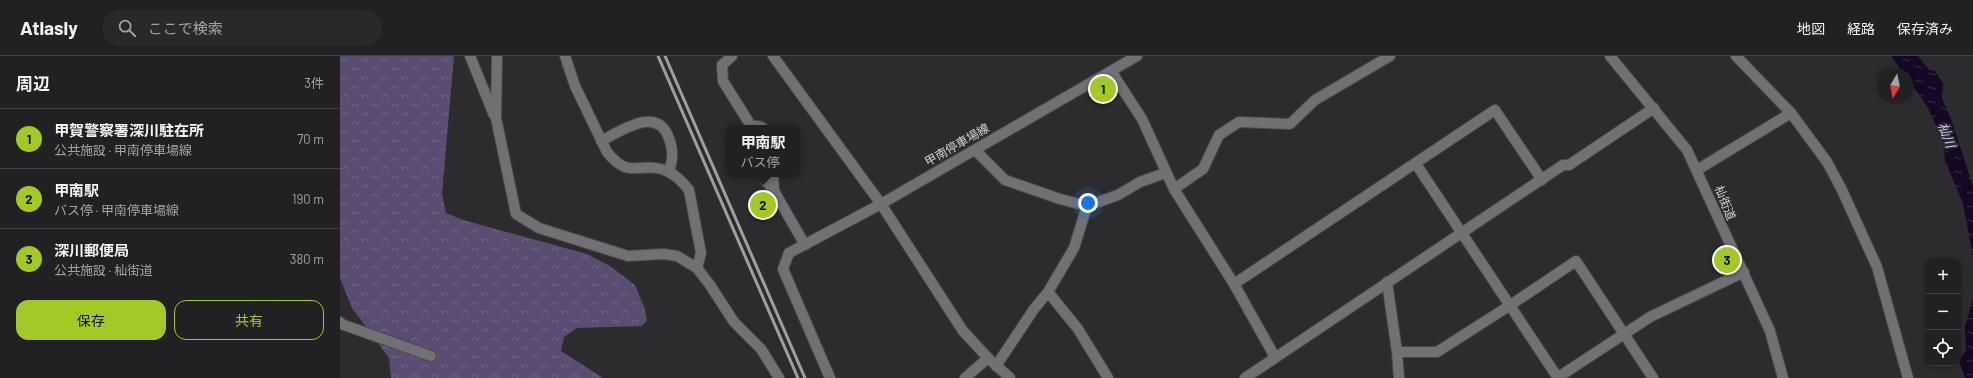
<!DOCTYPE html>
<html lang="ja">
<head>
<meta charset="utf-8">
<style>
  :root { --surface:#212022; --page:#29282a; --text:#f1f3f6; --muted:#a2a3a5; --line:#3e3e40; --accent:#a3c927 }
  body { margin:0; font-family:Barlow,"Noto Sans JP",sans-serif; background:var(--page); color:var(--text) }
  .controls { position:absolute; right:12px; bottom:12px; display:grid; overflow:hidden; border-radius:8px; box-shadow:0 2px 6px #0003 }
  .controls button { width:36px; height:36px; display:grid; place-items:center; padding:0; border:0; border-bottom:1px solid var(--line); background:var(--surface); color:var(--text); font:20px sans-serif }
  .compass { position:absolute; left:1537px; top:12px; width:36px; height:36px; border-radius:50%; background:var(--surface); box-shadow:0 2px 6px #0003; rotate:190deg }
  .you { position:absolute; left:748px; top:147px; width:14px; height:14px; margin:-10px; border:3px solid #fff; border-radius:50%; background:#1a73e8; box-shadow:0 0 0 6px #1a73e833 }
  .badge { display:grid; place-items:center; width:26px; height:26px; border-radius:50%; background:var(--accent); color:#111; font-size:13px; font-weight:700 }
  .pin { position:absolute; translate:-50% -50%; border:2px solid #fff; box-shadow:0 1px 4px #0006 }
  .popup { position:absolute; left:386px; top:69px; width:74px; height:52px; box-sizing:border-box; display:grid; place-content:center; border-radius:8px; background:var(--surface); filter:drop-shadow(0 1px 3px #0005); font-size:13px; white-space:nowrap; color:var(--muted) }
  .popup b { font-size:15px; color:var(--text) }
  .popup::after { content:''; position:absolute; left:50%; top:100%; margin-left:-8px; border:8px solid transparent; border-top-color:var(--surface) }
  .list { margin:0; padding:0; list-style:none }
  h2 { display:flex; justify-content:space-between; align-items:center; height:52px; margin:0; padding:0 16px; font-size:17px }
  h2 small { font-size:13px; font-weight:400; color:var(--muted) }
  .list li { display:grid; grid-template-columns:26px 1fr auto; gap:12px; align-items:center; box-sizing:border-box; height:60px; padding:0 16px; border-top:1px solid var(--line) }
  .list b { display:block; font-size:15px; white-space:nowrap }
  .list p { margin:0; font-size:13px; white-space:nowrap; color:var(--muted) }
  .list em { font-size:13px; font-style:normal; color:var(--muted) }
  .actions { display:flex; gap:8px; padding:12px 16px }
  .actions a { flex:1; padding:9px 0; border:1px solid var(--accent); border-radius:12px; text-align:center; font-size:14px; color:var(--accent) }
  .actions .main { background:var(--accent); color:#111 }
  .icon { flex:none; width:22px; height:22px; fill:none; stroke:currentColor; stroke-width:2; stroke-linecap:round; stroke-linejoin:round }
  .map { position:relative; flex:none; width:1633px; height:322px; overflow:hidden }
  header { display:flex; align-items:center; gap:24px; box-sizing:border-box; height:56px; padding:0 20px; background:var(--surface); border-bottom:1px solid var(--line) }
  header strong { font-size:19px }
  nav { display:flex; gap:22px; margin-inline-start:auto; font-size:14px }
  .search { width:280px; height:36px; background:var(--page); display:flex; align-items:center; gap:10px; box-sizing:border-box; padding:0 14px; border-radius:22px; color:var(--muted); font-size:15px }
  main { display:flex }
  aside { flex:1; background:var(--surface) }
  .map>svg:first-child { display:block }
  .forest { fill:url(#forest-crowns) }
  .water { fill:url(#water-ripples) }
  .lines { fill:none; stroke-linecap:round; stroke-linejoin:round }
  .minor-casing { stroke:#4a494b; stroke-width:12 }
  .tertiary-casing { stroke:#4a494b; stroke-width:12 }
  .secondary-casing { stroke:#4a494b; stroke-width:12 }
  .minor { stroke:#717072; stroke-width:10 }
  .tertiary { stroke:#717072; stroke-width:10 }
  .secondary { stroke:#717072; stroke-width:10 }
  .rail { stroke:#9f9ea0; stroke-width:3 }
  .labels { text-anchor:middle; stroke-width:3.5; stroke-linejoin:round; paint-order:stroke }
  .street-label { font-size:12px; fill:#d3d2d4; stroke:#2c2b2e }
  .water-label { font-size:13px; font-style:italic; fill:#ddc9fb; stroke:#2c2b2e }
</style>
</head>
<body>
<header>
<strong>Atlasly</strong>
<div class="search"><svg class="icon" aria-label="search" viewBox="0 0 24 24"><circle cx="10" cy="10" r="6"/><path d="M15 15l6 6"/></svg>ここで検索</div>
<nav><a>地図</a><a>経路</a><a>保存済み</a></nav>
</header>
<main>
<aside>
<h2>周辺<small>3件</small></h2>
<ul class="list">
<li><span class="badge">1</span><div><b>甲賀警察署深川駐在所</b><p>公共施設 · 甲南停車場線</p></div><em>70 m</em></li>
<li><span class="badge">2</span><div><b>甲南駅</b><p>バス停 · 甲南停車場線</p></div><em>190 m</em></li>
<li><span class="badge">3</span><div><b>深川郵便局</b><p>公共施設 · 杣街道</p></div><em>380 m</em></li>
</ul>
<div class="actions"><a class="main">保存</a><a>共有</a></div>
</aside>
<div class="map">
<svg width="1633" height="322" viewBox="0 0 1633 322">
  <defs>
    <pattern id="forest-crowns" width="20" height="18" patternUnits="userSpaceOnUse"><rect width="20" height="18" fill="#5b4d71"/><path d="M2 6a3 3 0 1 1 6 0M12 15a3 3 0 1 1 6 0" fill="none" stroke="#726684"/></pattern>
    <pattern id="water-ripples" width="26" height="14" patternUnits="userSpaceOnUse"><rect width="26" height="14" fill="#160825"/><path d="M2 4q2-2 4 0t4 0M15 11q2-2 4 0t4 0" fill="none" stroke="#372b44"/></pattern>
  </defs>
  <rect width="100%" height="100%" fill="#2c2b2e"/>
  <!-- forest -->
  <polygon class="forest" points="0,0 114,0 102,138 106,157 123,164 247,198 270,210 295,229 305,253 307,264 302,270 237,272 224,281 221,295 263,322 51,322 49,302 12,252 0,222"/>
  <!-- water -->
  <g class="water">
    <polygon points="1551,0 1578,0 1589,14 1595,15 1603,27 1602,42 1611,63 1633,130 1633,201 1623,147 1605,105 1603,85 1587,50 1567,22 1567,18 1564,18"/>
    <polygon points="1633,242 1633,322 1625,322 1619,304 1626,295 1625,271"/>
  </g>
  <g class="lines">
    <defs>
      <g id="minor">
        <polyline points="130,0 154,59"/>
        <polyline points="157,0 156,62 176,158 199,172 288,200 323,198 337,200 357,212 370,229 394,266 421,293 439,322"/>
        <polyline points="392,0 382,9 383,25 411,70"/>
        <polyline points="433,0 541,148 623,275 648,302 670,322"/>
        <polyline points="1270,0 1347,94 1430,275 1443,322"/>
        <polyline points="1396,0 1451,57 1487,106 1501,132 1537,211 1568,322"/>
        <polyline points="771,15 802,63 834,133 894,228 935,301"/>
        <polyline points="635,94 665,124 720,143 747,150 778,139 800,126 825,117"/>
        <polyline points="1076,108 1218,322"/>
        <polyline points="1357,114 1451,57"/>
        <polyline points="834,133 863,113 879,79 899,66 950,68 975,44 1050,0"/>
        <polyline points="349,134 361,197 357,212"/>
        <polyline points="1047,226 1057,296 1059,322"/>
        <polyline points="894,228 1155,54 1202,124"/>
        <polyline points="708,236 738,273 768,322"/>
        <polyline points="0,266 1,268 91,300"/>
        <polyline points="1057,296 1097,296 1169,250 1236,205 1313,322"/>
        <polyline points="656,310 694,253 708,236 734,192 747,150"/>
        <polyline points="625,322 648,302"/>
        <polyline points="905,322 1223,109 1229,109 1314,52"/>
        <polyline points="1217,322 1310,261 1404,216"/>
      </g>
      <g id="tertiary">
        <path d="M225 0 235 30 267 96C289 123 296 107 321 113 333 116 341 124 349 134"/>
        <path d="M408 72C413 69 418 69 423 72"/>
        <path d="M261 85C281 75 316 50 328 80 334 94 333 102 329 116"/>
        <polyline points="420,118 434,135 465,189"/>
        <polyline points="433,118 434,135"/>
        <polyline points="449,197 443,213 490,322"/>
      </g>
      <polyline id="secondary" points="449,197 541,148 797,0"/>
    </defs>
    <!-- minor casing -->
    <use href="#minor" class="minor-casing"/>
    <!-- tertiary casing -->
    <use href="#tertiary" class="tertiary-casing"/>
    <!-- secondary casing -->
    <use href="#secondary" class="secondary-casing"/>
    <!-- minor -->
    <use href="#minor" class="minor"/>
    <!-- tertiary -->
    <use href="#tertiary" class="tertiary"/>
    <!-- secondary -->
    <use href="#secondary" class="secondary"/>
    <!-- rail -->
    <g class="rail">
      <polyline points="318,0 458,322"/>
      <polyline points="325,0 465,322"/>
    </g>
  </g>
  <g class="labels">
    <!-- street labels -->
    <g class="street-label">
      <text transform="translate(617 89) rotate(-30)" y="4">甲南停車場線</text>
      <text transform="translate(1385 147) rotate(68)" y="4">杣街道</text>
    </g>
    <!-- water labels -->
    <g class="water-label">
      <text transform="translate(1607 79) rotate(69)" y="5">杣川</text>
    </g>
  </g>
</svg>
<div class="controls">
<button>+</button>
<button>−</button>
<button><svg class="icon" aria-label="locate" viewBox="0 0 24 24"><circle cx="12" cy="12" r="6"/><path d="M12 2v4M12 18v4M2 12h4M18 12h4"/></svg></button>
</div>
<svg class="compass" viewBox="-18 -18 36 36"><path d="M0-13l5 13h-10z" fill="#e53935"/><path d="M0 13l5-13h-10z" fill="#a2a3a5"/></svg>
<div class="you"></div>
<div class="pin badge" style="left:763px;top:33px">1</div>
<div class="pin badge" style="left:423px;top:149px">2</div>
<div class="popup"><b>甲南駅</b>バス停</div>
<div class="pin badge" style="left:1387px;top:204px">3</div>
</div>
</main>
</body>
</html>
